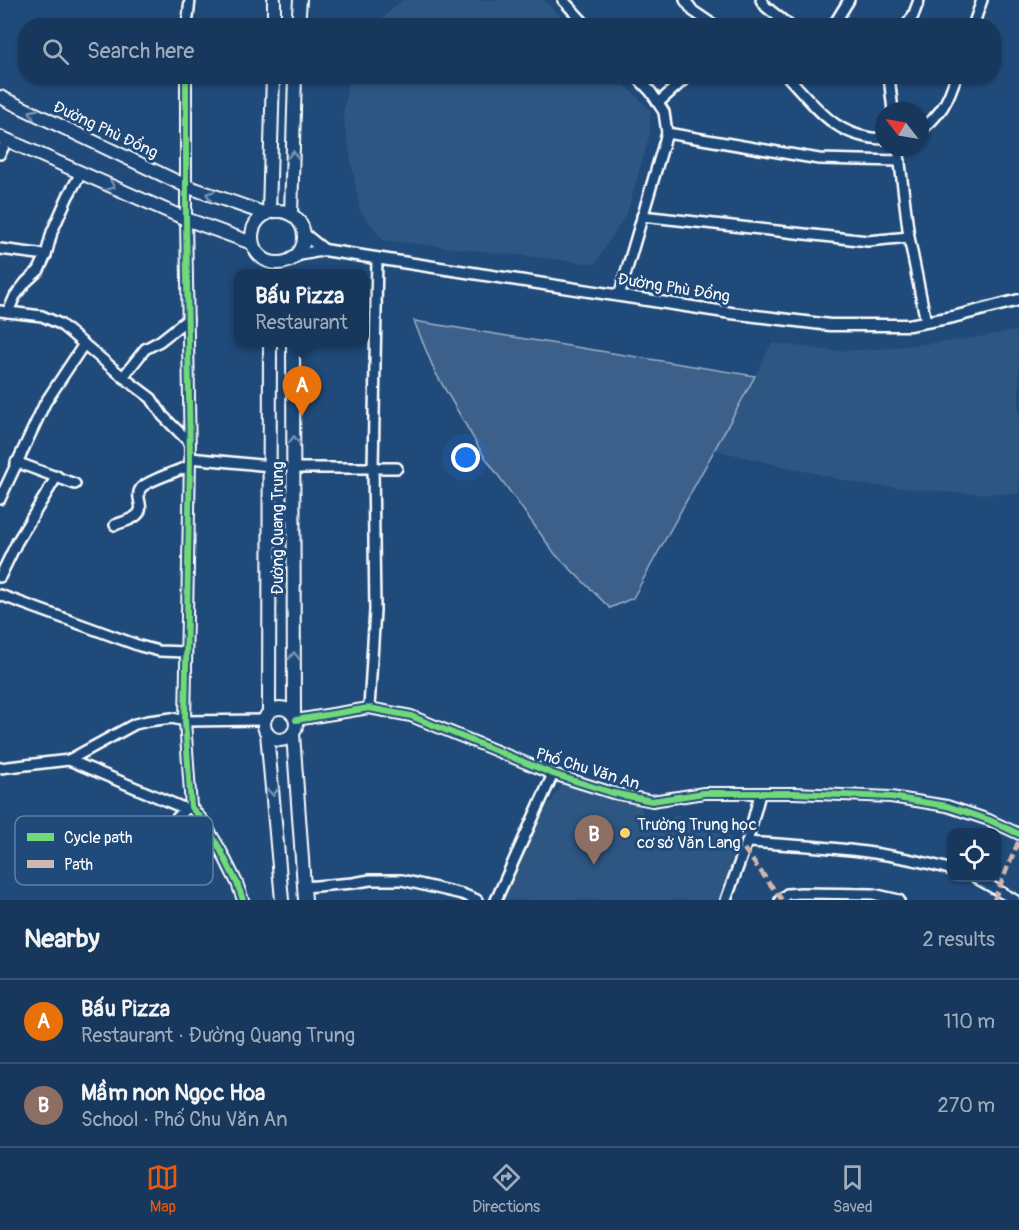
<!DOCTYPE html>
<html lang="en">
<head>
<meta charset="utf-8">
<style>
  :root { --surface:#17385c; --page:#203f62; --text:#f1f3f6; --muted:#9eacbb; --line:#365272; --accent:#ea580c }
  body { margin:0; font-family:Pangolin,sans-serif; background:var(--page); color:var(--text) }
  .controls { position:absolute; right:18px; bottom:18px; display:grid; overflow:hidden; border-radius:12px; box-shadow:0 2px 4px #0004 }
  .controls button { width:54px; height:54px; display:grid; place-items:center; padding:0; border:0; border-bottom:2px solid var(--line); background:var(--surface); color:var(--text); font:30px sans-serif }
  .compass { position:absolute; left:875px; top:102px; width:54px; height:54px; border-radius:50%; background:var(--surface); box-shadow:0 2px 4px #0004; rotate:301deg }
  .you { position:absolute; left:466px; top:458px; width:21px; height:21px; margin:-15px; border:4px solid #fff; border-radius:50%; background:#1a73e8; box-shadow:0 0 0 9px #1a73e833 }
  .badge { display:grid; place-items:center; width:39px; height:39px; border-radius:50%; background:var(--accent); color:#fff; font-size:20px; font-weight:700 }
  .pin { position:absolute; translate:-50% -50px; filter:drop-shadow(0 2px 3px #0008) }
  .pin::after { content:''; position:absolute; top:32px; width:21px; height:18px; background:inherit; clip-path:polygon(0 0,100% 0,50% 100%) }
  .popup { position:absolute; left:234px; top:269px; width:135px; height:78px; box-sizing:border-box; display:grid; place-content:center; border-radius:12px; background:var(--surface); filter:drop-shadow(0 2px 4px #0005); font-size:20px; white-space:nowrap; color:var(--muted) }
  .popup b { font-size:22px; color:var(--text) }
  .popup::after { content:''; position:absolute; left:50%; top:100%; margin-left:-12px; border:12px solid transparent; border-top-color:var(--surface) }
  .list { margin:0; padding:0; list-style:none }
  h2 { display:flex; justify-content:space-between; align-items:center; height:78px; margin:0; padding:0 24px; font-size:26px }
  h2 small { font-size:20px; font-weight:400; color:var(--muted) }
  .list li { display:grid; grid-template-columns:39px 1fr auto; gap:18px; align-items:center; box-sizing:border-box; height:84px; padding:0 24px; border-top:2px solid var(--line) }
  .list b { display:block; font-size:22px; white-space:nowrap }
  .list p { margin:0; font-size:20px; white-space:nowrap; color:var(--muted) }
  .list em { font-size:20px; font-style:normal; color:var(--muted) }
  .icon { flex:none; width:33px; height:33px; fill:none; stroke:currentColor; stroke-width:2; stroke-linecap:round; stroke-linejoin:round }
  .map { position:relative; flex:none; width:1019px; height:900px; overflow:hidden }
  .search { position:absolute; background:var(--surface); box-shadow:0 2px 4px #0004; left:18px; right:18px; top:18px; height:66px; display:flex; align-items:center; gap:15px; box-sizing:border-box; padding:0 21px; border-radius:24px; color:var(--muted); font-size:22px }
  .sheet { height:246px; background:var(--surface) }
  nav { display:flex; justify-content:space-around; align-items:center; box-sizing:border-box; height:84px; border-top:2px solid var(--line); background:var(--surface); font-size:16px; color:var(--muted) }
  nav a { display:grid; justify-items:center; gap:3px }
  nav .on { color:var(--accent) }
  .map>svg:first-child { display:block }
  .built { fill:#2e5683 }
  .green { fill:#3c618b; stroke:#9eb0c5; stroke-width:1.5 }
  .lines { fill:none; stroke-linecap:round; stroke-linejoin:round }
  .minor-casing { stroke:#fff; stroke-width:14 }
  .tertiary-casing { stroke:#fff; stroke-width:15 }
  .secondary-casing { stroke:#fff; stroke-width:16 }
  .minor { stroke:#1f4a7a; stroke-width:9 }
  .tertiary { stroke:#1f4a7a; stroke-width:10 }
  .secondary { stroke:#1f4a7a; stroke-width:12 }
  .quiet { stroke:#d1b7ad; stroke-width:4.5; stroke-dasharray:9 4.5; stroke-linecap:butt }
  .cycleway-casing { stroke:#1f4a7a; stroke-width:10 }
  .cycleway { stroke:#71d979; stroke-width:6 }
  .oneway { stroke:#7992af }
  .poi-dot { fill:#ffd166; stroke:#1f4a7a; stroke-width:2 }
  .labels { text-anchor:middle; stroke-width:6; stroke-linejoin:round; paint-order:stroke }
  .street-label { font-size:16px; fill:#fff; stroke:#1f4a7a }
  .poi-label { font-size:16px; fill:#fff; stroke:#1f4a7a; text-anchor:start }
  .key { fill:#1f4a7a; stroke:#6280a2; stroke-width:1.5 }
  .key-label { font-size:16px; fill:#fff }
</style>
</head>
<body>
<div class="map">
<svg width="1019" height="900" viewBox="0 0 1019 900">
  <rect width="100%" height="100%" fill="#1f4a7a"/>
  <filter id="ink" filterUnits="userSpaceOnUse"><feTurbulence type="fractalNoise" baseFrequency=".0167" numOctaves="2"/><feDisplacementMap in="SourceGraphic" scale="12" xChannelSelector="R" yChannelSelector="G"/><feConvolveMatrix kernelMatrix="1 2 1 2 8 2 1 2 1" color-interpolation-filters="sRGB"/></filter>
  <g filter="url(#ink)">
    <!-- built -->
    <g class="built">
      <polygon points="402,0 544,0 569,25 376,25"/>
      <polygon points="349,77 617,77 650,110 650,133 627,213 595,264 383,240 360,211 343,116"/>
      <polygon points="1019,330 1019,494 955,493 860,484 715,450 772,343 834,351 875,349 954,341"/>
      <polygon points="565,781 640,803 644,819 664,824 675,815 741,842 719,900 504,900 537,821"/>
    </g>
    <!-- green -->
    <polygon class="green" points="414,321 755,376 633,598 610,608 555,554 482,453 435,372"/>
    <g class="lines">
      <defs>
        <g id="minor">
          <polyline points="563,0 587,26"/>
          <polyline points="685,0 693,11 715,26"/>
          <polyline points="761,0 766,7 790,26"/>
          <polyline points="187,26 190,0"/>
          <polyline points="833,26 849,0"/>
          <polyline points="906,26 913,16 919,0"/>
          <polyline points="973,26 982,0"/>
          <polyline points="186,76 186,219 190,458 185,721 191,807 204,822 220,849 237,883 243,900"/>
          <path d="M787 76C818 109 836 138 884 139"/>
          <polyline points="889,76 893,111"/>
          <polyline points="658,103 688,76"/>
          <path d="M920 131C941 114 948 102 956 76"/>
          <polyline points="667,133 819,159 900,161"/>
          <polyline points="898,147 909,237 926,322"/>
          <polyline points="0,154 7,140"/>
          <polyline points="642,216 868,241 909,237"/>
          <polyline points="0,249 46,255"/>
          <polyline points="619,296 667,133 664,112 651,92 636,76"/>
          <polyline points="0,311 42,316 60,324 123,377 151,398 163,416 190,443"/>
          <polyline points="8,312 15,296 26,282 39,270 46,255 52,232 68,196 81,173"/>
          <polyline points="123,377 145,349 160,341 188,319"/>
          <polyline points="190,458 270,466"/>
          <polyline points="16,462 75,484"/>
          <polyline points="294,468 397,468"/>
          <polyline points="0,499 45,403 84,344"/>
          <path d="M115 525C122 522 132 520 137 515 146 507 134 497 141 488 145 482 180 470 189 466"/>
          <polyline points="0,577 17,542 57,476"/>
          <polyline points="0,595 140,646 159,651 186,652"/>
          <polyline points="369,708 375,610 373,468 377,258"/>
          <polyline points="296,720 369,708 411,716 553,774 613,793 652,801 704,793 794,793 891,797 947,806 989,820 1019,834"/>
          <polyline points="69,760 186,809"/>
          <polyline points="0,768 69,760 135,724 148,721 172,718 185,721 264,720"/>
          <path d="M747 842C815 846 886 850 952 870"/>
          <polyline points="121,874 186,809 191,807"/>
          <polyline points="976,878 1015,900"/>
          <polyline points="304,887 353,883 370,880 402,880 462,894 477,900"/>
          <polyline points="496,900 553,774"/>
          <polyline points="726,900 747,842 760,794"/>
          <polyline points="780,900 787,894 801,893 873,894 899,900"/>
        </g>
        <g id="tertiary">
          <polyline points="304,234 324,250"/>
          <polyline points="298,255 324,250 731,313 830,325 909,325 953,317 1019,300"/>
        </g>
        <g id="secondary">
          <polyline points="274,26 274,0"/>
          <polyline points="298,26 300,0"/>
          <polyline points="0,97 186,186 266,214"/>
          <polyline points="0,137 186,219 252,243"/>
          <circle cx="278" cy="237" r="26"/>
          <polyline points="269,212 273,76"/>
          <polyline points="291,214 295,76"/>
          <polyline points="293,342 294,714"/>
          <circle cx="280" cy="724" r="16"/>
          <polyline points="269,712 270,342"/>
          <polyline points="267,733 282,900"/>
          <polyline points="293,734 305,900"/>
        </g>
      </defs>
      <!-- minor casing -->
      <use href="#minor" class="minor-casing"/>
      <!-- tertiary casing -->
      <use href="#tertiary" class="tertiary-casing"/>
      <!-- secondary casing -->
      <use href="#secondary" class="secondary-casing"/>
      <!-- minor -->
      <use href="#minor" class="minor"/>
      <!-- tertiary -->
      <use href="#tertiary" class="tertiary"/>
      <!-- secondary -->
      <use href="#secondary" class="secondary"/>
      <!-- quiet -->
      <g class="quiet">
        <polyline points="744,849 782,900"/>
        <polyline points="994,900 1019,840"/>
      </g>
      <defs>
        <g id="cycleway">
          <polyline points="186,76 186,219 190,458 185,721 191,807 204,822 220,849 237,883 243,900"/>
          <polyline points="296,720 369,708 411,716 553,774 613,793 652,801 704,793 794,793 891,797 947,806 989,820 1019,834"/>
        </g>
      </defs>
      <!-- cycleway casing -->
      <use href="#cycleway" class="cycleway-casing"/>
      <!-- cycleway -->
      <use href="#cycleway" class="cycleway"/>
    </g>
    <!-- one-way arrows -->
    <defs><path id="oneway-chevron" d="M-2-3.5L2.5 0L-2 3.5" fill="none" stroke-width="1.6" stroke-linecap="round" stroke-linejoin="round" transform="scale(1.5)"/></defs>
    <g class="oneway">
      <use href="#oneway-chevron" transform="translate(33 113) rotate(-155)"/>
      <use href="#oneway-chevron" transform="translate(293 155) rotate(-88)"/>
      <use href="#oneway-chevron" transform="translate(111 186) rotate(24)"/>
      <use href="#oneway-chevron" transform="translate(210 195) rotate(-160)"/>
      <use href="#oneway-chevron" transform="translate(294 440) rotate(-90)"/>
      <use href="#oneway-chevron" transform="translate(294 656) rotate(-90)"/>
      <use href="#oneway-chevron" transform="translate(273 792) rotate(85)"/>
    </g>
  </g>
  <!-- markers -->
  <circle class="poi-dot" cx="625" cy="833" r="6"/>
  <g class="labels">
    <!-- street labels -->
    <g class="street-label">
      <text transform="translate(106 129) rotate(25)" y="6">Đường Phù Đổng</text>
      <text transform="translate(674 287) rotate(9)" y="6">Đường Phù Đổng</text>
      <text transform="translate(277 528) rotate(-90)" y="6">Đường Quang Trung</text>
      <text transform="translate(588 768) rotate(17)" y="6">Phố Chu Văn An</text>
    </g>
    <!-- poi labels -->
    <g class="poi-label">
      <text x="637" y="830">Trường Trung học<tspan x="637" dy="18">cơ sở Văn Lang</tspan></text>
    </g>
  </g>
  <!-- legend -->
  <rect x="15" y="816" width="198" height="69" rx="9" class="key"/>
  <rect x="27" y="833" width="27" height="8" fill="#71d979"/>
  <rect x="27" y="860" width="27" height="8" fill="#d1b7ad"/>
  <g class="key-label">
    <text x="64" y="843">Cycle path</text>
    <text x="64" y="870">Path</text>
  </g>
</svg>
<div class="controls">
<button><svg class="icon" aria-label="locate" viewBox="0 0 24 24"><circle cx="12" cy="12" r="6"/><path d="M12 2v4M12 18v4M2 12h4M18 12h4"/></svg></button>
</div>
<svg class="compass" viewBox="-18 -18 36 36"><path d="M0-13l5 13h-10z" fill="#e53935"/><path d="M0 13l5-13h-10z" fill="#9eacbb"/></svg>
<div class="you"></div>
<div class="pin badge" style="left:302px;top:416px;background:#e8710a">A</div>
<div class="popup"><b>Bấu Pizza</b>Restaurant</div>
<div class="pin badge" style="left:594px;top:865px;background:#8d6e63">B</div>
<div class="search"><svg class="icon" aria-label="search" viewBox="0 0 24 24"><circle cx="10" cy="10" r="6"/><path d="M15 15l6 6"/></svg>Search here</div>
</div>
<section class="sheet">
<h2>Nearby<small>2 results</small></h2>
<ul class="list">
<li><span class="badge" style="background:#e8710a">A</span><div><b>Bấu Pizza</b><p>Restaurant · Đường Quang Trung</p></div><em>110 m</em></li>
<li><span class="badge" style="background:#8d6e63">B</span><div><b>Mầm non Ngọc Hoa</b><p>School · Phố Chu Văn An</p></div><em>270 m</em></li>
</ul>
</section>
<nav>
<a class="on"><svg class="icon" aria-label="map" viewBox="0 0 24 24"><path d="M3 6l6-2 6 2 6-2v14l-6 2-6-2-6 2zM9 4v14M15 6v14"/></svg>Map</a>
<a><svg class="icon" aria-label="directions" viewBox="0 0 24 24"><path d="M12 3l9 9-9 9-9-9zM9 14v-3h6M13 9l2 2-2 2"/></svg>Directions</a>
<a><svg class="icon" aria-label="saved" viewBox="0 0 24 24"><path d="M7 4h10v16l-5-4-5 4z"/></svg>Saved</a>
</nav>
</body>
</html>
